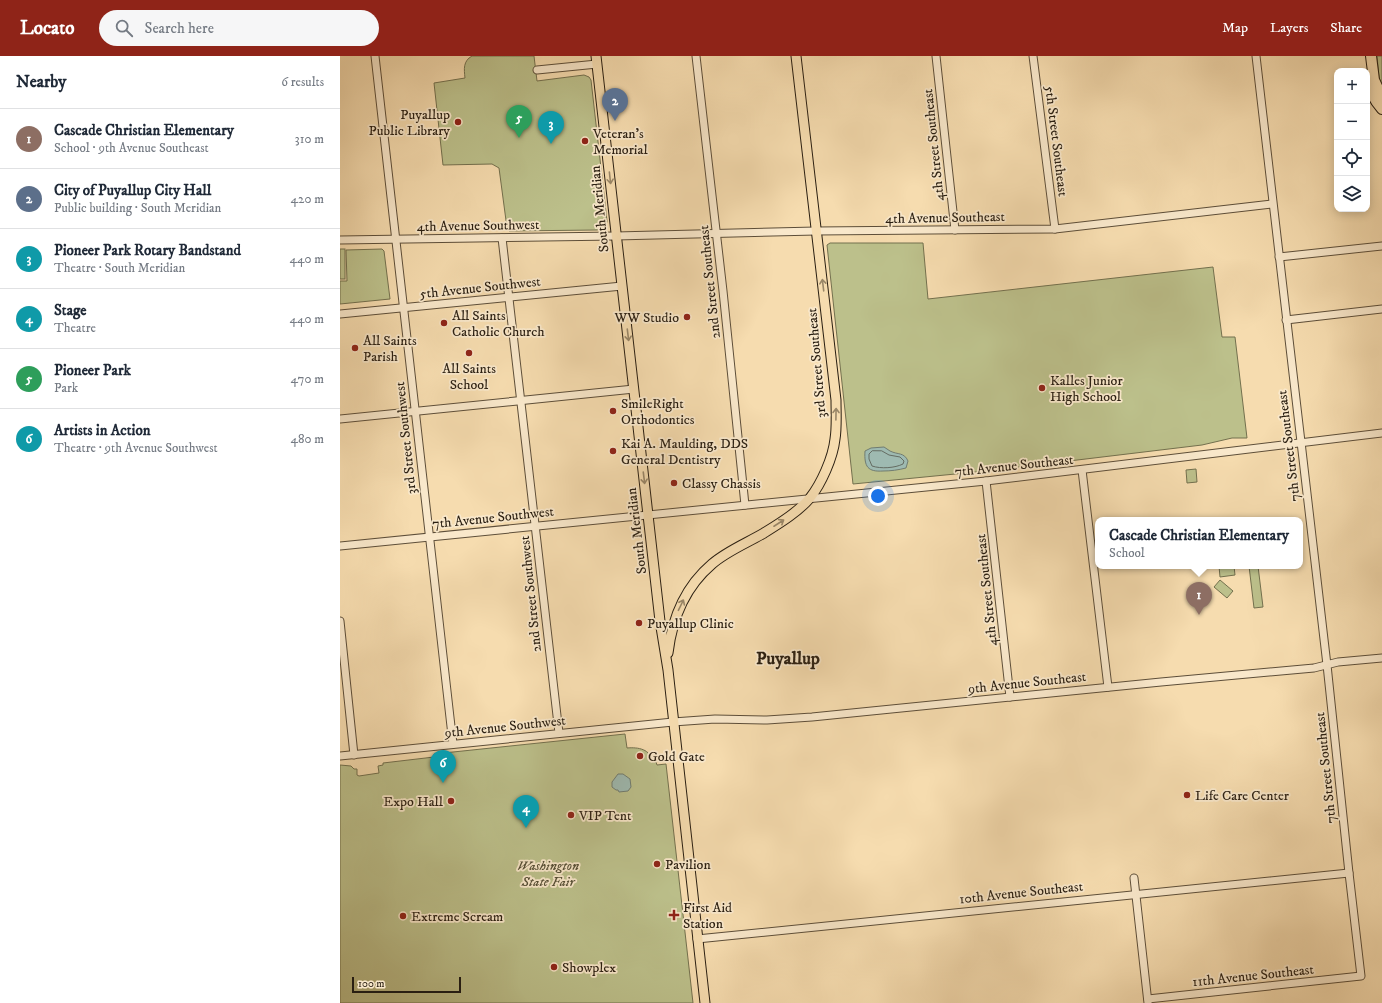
<!DOCTYPE html>
<html lang="en">
<head>
<meta charset="utf-8">
<style>
  :root { --surface:#fff; --page:#f6f6f7; --text:#1f2937; --muted:#747a83; --line:#e0e1e3; --accent:#8f2418 }
  body { margin:0; font-family:"IM FELL DW Pica",serif; background:var(--page); color:var(--text) }
  .controls { position:absolute; right:12px; top:12px; display:grid; overflow:hidden; border-radius:8px; box-shadow:0 2px 10px #0003 }
  .controls button { width:36px; height:36px; display:grid; place-items:center; padding:0; border:0; border-bottom:1px solid var(--line); background:var(--surface); color:var(--text); font:20px sans-serif }
  .scale { position:absolute; left:12px; bottom:10px; width:109px; box-sizing:border-box; padding-left:4px; border:2px solid #2a1f12; border-top:0; font-size:11px; line-height:14px; white-space:nowrap; color:#2a1f12; -webkit-text-stroke:3px #f9e8cb; paint-order:stroke }
  .you { position:absolute; left:538px; top:440px; width:14px; height:14px; margin:-10px; border:3px solid #fff; border-radius:50%; background:#1a73e8; box-shadow:0 0 0 6px #1a73e833 }
  .badge { display:grid; place-items:center; width:26px; height:26px; border-radius:50%; background:var(--accent); color:#fff; font-size:13px; font-weight:700 }
  .pin { position:absolute; translate:-50% -33px; filter:drop-shadow(0 1px 2px #0008) }
  .pin::after { content:''; position:absolute; top:21px; width:14px; height:12px; background:inherit; clip-path:polygon(0 0,100% 0,50% 100%) }
  .popup { position:absolute; left:755px; top:461px; width:208px; height:52px; box-sizing:border-box; display:grid; place-content:center; border-radius:8px; background:var(--surface); filter:drop-shadow(0 1px 3px #0005); font-size:13px; white-space:nowrap; color:var(--muted) }
  .popup b { font-size:15px; color:var(--text) }
  .popup::after { content:''; position:absolute; left:50%; top:100%; margin-left:-8px; border:8px solid transparent; border-top-color:var(--surface) }
  .list { margin:0; padding:0; list-style:none }
  h2 { display:flex; justify-content:space-between; align-items:center; height:52px; margin:0; padding:0 16px; font-size:17px }
  h2 small { font-size:13px; font-weight:400; color:var(--muted) }
  .list li { display:grid; grid-template-columns:26px 1fr auto; gap:12px; align-items:center; box-sizing:border-box; height:60px; padding:0 16px; border-top:1px solid var(--line) }
  .list b { display:block; font-size:15px; white-space:nowrap }
  .list p { margin:0; font-size:13px; white-space:nowrap; color:var(--muted) }
  .list em { font-size:13px; font-style:normal; color:var(--muted) }
  .icon { flex:none; width:22px; height:22px; fill:none; stroke:currentColor; stroke-width:2; stroke-linecap:round; stroke-linejoin:round }
  .map { position:relative; flex:none; width:1042px; height:947px; overflow:hidden }
  header { display:flex; align-items:center; gap:24px; box-sizing:border-box; height:56px; padding:0 20px; background:var(--accent); color:#fff }
  header strong { font-size:19px }
  nav { display:flex; gap:22px; margin-inline-start:auto; font-size:14px }
  .search { width:280px; height:36px; background:var(--page); display:flex; align-items:center; gap:10px; box-sizing:border-box; padding:0 14px; border-radius:22px; color:var(--muted); font-size:15px }
  main { display:flex }
  aside { flex:1; background:var(--surface) }
  .map>svg:first-child { display:block }
  .green { fill:#bcc08b; stroke:#73704e }
  .water { fill:#9ebab1; stroke:#707c71 }
  .lines { fill:none; stroke-linecap:round; stroke-linejoin:round }
  .shore { stroke:#646c62; stroke-width:1 }
  .minor-casing { stroke:#5d4e39; stroke-width:9 }
  .major-casing { stroke:#2a1f12; stroke-width:11 }
  .highway-casing { stroke:#2a1f12; stroke-width:12 }
  .minor { stroke:#f9e8cb; stroke-width:7 }
  .major { stroke:#f6dcaf; stroke-width:9 }
  .highway { stroke:#f6dcaf; stroke-width:10 }
  .oneway { stroke:#9a8768 }
  .poi-dot { fill:#8f2418; stroke:#f9e8cb; stroke-width:1.5 }
  .labels { text-anchor:middle; stroke-width:3.5; stroke-linejoin:round; paint-order:stroke }
  .poi-label { font-size:14px; fill:#2a1f12; stroke:#f9e8cb; text-anchor:start }
  .street-label { font-size:14px; fill:#2a1f12; stroke:#f9e8cb }
  .park-label { font-size:14px; font-style:italic; fill:#564f36; stroke:#f9e8cb }
  .district-label { font-size:18px; font-weight:bold; fill:#2a1f12; stroke:#f9e8cb }
</style>
</head>
<body>
<header>
<strong>Locato</strong>
<div class="search"><svg class="icon" aria-label="search" viewBox="0 0 24 24"><circle cx="10" cy="10" r="6"/><path d="M15 15l6 6"/></svg>Search here</div>
<nav><a>Map</a><a>Layers</a><a>Share</a></nav>
</header>
<main>
<aside>
<h2>Nearby<small>6 results</small></h2>
<ul class="list">
<li><span class="badge" style="background:#8d6e63">1</span><div><b>Cascade Christian Elementary</b><p>School · 9th Avenue Southeast</p></div><em>310 m</em></li>
<li><span class="badge" style="background:#5c6f8a">2</span><div><b>City of Puyallup City Hall</b><p>Public building · South Meridian</p></div><em>420 m</em></li>
<li><span class="badge" style="background:#0f9aa8">3</span><div><b>Pioneer Park Rotary Bandstand</b><p>Theatre · South Meridian</p></div><em>440 m</em></li>
<li><span class="badge" style="background:#0f9aa8">4</span><div><b>Stage</b><p>Theatre</p></div><em>440 m</em></li>
<li><span class="badge" style="background:#2e9e5b">5</span><div><b>Pioneer Park</b><p>Park</p></div><em>470 m</em></li>
<li><span class="badge" style="background:#0f9aa8">6</span><div><b>Artists in Action</b><p>Theatre · 9th Avenue Southwest</p></div><em>480 m</em></li>
</ul>
</aside>
<div class="map">
<svg width="1042" height="947" viewBox="0 0 1042 947">
  <rect width="100%" height="100%" fill="#f6dcaf"/>
  <filter id="stains"><feTurbulence type="fractalNoise" baseFrequency=".005" numOctaves="4"/><feColorMatrix values="0 0 0 0 .2 0 0 0 0 .09 0 0 0 0 .02 0 0 0 .5 -.17"/></filter>
  <radialGradient id="worn" r=".72"><stop offset=".6" stop-color="#630" stop-opacity="0"/><stop offset="1" stop-color="#630" stop-opacity=".3"/></radialGradient>
  <!-- green -->
  <g class="green">
    <path d="M132 0H194L197 25 244 19 249 21 251 24 267 165C266 172 263 173 257 174L169 175 167 172 159 112 152 108 103 109 94 27 125 22C124 13 123 5 132 0Z"/>
    <polygon points="1037,0 1042,0 1042,31 1039,21"/>
    <polygon points="490,187 583,187 588,243 873,211 882,281 895,281 907,382 892,382 862,389 646,415 513,428 487,189"/>
    <rect x="0" y="193" width="5" height="30"/>
    <polygon points="42,193 44,195 50,243 0,248 0,225 7,225 6,194"/>
    <polygon points="856,413 857,426 847,427 846,414"/>
    <polygon points="879,510 894,510 895,519 880,521"/>
    <polygon points="909,510 918,510 923,551 914,552"/>
    <polygon points="880,524 893,535 887,542 874,531"/>
    <path d="M285 678 287 692C298 691 311 693 312 706H316L317 709 326 708 353 947H0V709L11 710 14 713H17V719L19 720 39 717 38 710 43 709V707L94 701V698Z"/>
  </g>
  <!-- water -->
  <g class="water">
    <path d="M544 391C546 392 548 394 550 395 558 399 564 396 568 405L566 412C558 414 551 415 543 415 528 416 524 411 525 395L531 392Z"/>
    <polygon points="278,718 283,718 290,723 291,731 288,735 279,736 278,734 276,734 272,731 272,726"/>
  </g>
  <g class="lines">
    <!-- shore -->
    <path class="shore" d="M542 395 549 399 560 401 564 405 563 408C555 412 541 413 532 410L529 403V398L532 395Z"/>
    <defs>
      <g id="minor">
        <polyline points="35,0 113,688"/>
        <polyline points="356,0 383,235 405,449"/>
        <polyline points="596,0 615,174"/>
        <polyline points="693,0 715,173"/>
        <polyline points="197,14 257,8"/>
        <polyline points="162,182 219,677"/>
        <polyline points="0,184 276,180 476,175 715,173 932,148"/>
        <polyline points="939,201 1042,190"/>
        <polyline points="0,258 282,230"/>
        <polyline points="946,264 1042,253"/>
        <polyline points="0,363 294,333"/>
        <polyline points="742,414 768,631"/>
        <polyline points="646,425 670,641"/>
        <polyline points="0,490 646,425 1042,377"/>
        <polyline points="0,565 14,699"/>
        <polyline points="0,700 333,666 375,663 427,664 472,661 821,626 974,612 998,606 1042,602"/>
        <polyline points="794,822 808,947"/>
        <polyline points="357,883 1009,817"/>
        <polyline points="808,943 1021,920 1009,817 987,609 916,0"/>
      </g>
      <g id="major">
        <polyline points="256,0 320,565 328,614 365,947"/>
        <path d="M328 597C332 563 345 531 372 508 387 495 407 487 424 477 440 467 458 456 470 442 481 428 493 402 495 383 497 371 496 357 496 344L456 0"/>
      </g>
      <g id="highway">
        <polyline points="1031,0 1034,24 1042,41"/>
        <path d="M1027 22C1029 34 1034 44 1042 53"/>
      </g>
    </defs>
    <!-- minor casing -->
    <use href="#minor" class="minor-casing"/>
    <!-- major casing -->
    <use href="#major" class="major-casing"/>
    <!-- highway casing -->
    <use href="#highway" class="highway-casing"/>
    <!-- minor -->
    <use href="#minor" class="minor"/>
    <!-- major -->
    <use href="#major" class="major"/>
    <!-- highway -->
    <use href="#highway" class="highway"/>
  </g>
  <!-- one-way arrows -->
  <defs><path id="oneway-shaft" d="M-6 0H5M1.5-3L5.5 0L1.5 3" fill="none" stroke-width="1.6" stroke-linecap="round" stroke-linejoin="round"/></defs>
  <g class="oneway">
    <use href="#oneway-shaft" transform="translate(270 122) rotate(84)"/>
    <use href="#oneway-shaft" transform="translate(483 229) rotate(-97)"/>
    <use href="#oneway-shaft" transform="translate(288 279) rotate(83)"/>
    <use href="#oneway-shaft" transform="translate(496 358) rotate(-89)"/>
    <use href="#oneway-shaft" transform="translate(304 422) rotate(83)"/>
    <use href="#oneway-shaft" transform="translate(439 467) rotate(-33)"/>
    <use href="#oneway-shaft" transform="translate(341 549) rotate(-64)"/>
  </g>
  <!-- markers -->
  <g class="poi-dot">
    <circle cx="118" cy="66" r="4"/>
    <circle cx="245" cy="85" r="4"/>
    <circle cx="347" cy="261" r="4"/>
    <circle cx="104" cy="267" r="4"/>
    <circle cx="15" cy="292" r="4"/>
    <circle cx="129" cy="297" r="4"/>
    <circle cx="702" cy="332" r="4"/>
    <circle cx="273" cy="355" r="4"/>
    <circle cx="273" cy="395" r="4"/>
    <circle cx="334" cy="427" r="4"/>
    <circle cx="299" cy="567" r="4"/>
    <circle cx="300" cy="700" r="4"/>
    <circle cx="847" cy="739" r="4"/>
    <circle cx="111" cy="745" r="4"/>
    <circle cx="231" cy="759" r="4"/>
    <circle cx="317" cy="808" r="4"/>
    <path d="M332 853h4v4h4v4h-4v4h-4v-4h-4v-4h4z"/>
    <circle cx="63" cy="860" r="4"/>
    <circle cx="214" cy="911" r="4"/>
  </g>
  <g class="labels">
    <!-- poi labels -->
    <g class="poi-label">
      <text x="110" y="63" text-anchor="end">Puyallup<tspan x="110" dy="16">Public Library</tspan></text>
      <text x="253" y="82">Veteran's<tspan x="253" dy="16">Memorial</tspan></text>
      <text x="112" y="264">All Saints<tspan x="112" dy="16">Catholic Church</tspan></text>
      <text x="339" y="266" text-anchor="end">WW Studio</text>
      <text x="23" y="289">All Saints<tspan x="23" dy="16">Parish</tspan></text>
      <text x="129" y="317" text-anchor="middle">All Saints<tspan x="129" dy="16">School</tspan></text>
      <text x="710" y="329">Kalles Junior<tspan x="710" dy="16">High School</tspan></text>
      <text x="281" y="352">SmileRight<tspan x="281" dy="16">Orthodontics</tspan></text>
      <text x="281" y="392">Kai A. Maulding, DDS<tspan x="281" dy="16">General Dentistry</tspan></text>
      <text x="342" y="432">Classy Chassis</text>
      <text x="307" y="572">Puyallup Clinic</text>
      <text x="308" y="705">Gold Gate</text>
      <text x="855" y="744">Life Care Center</text>
      <text x="103" y="750" text-anchor="end">Expo Hall</text>
      <text x="239" y="764">VIP Tent</text>
      <text x="325" y="813">Pavilion</text>
      <text x="343" y="856">First Aid<tspan x="343" dy="16">Station</tspan></text>
      <text x="71" y="865">Extreme Scream</text>
      <text x="222" y="916">Showplex</text>
    </g>
    <!-- street labels -->
    <g class="street-label">
      <text transform="translate(717 85) rotate(83)" y="5">5th Street Southeast</text>
      <text transform="translate(593 89) rotate(-96)" y="5">4th Street Southeast</text>
      <text transform="translate(259 153) rotate(-96)" y="5">South Meridian</text>
      <text transform="translate(605 161) rotate(-1)" y="5">4th Avenue Southeast</text>
      <text transform="translate(138 169) rotate(-1)" y="5">4th Avenue Southwest</text>
      <text transform="translate(369 226) rotate(-96)" y="5">2nd Street Southeast</text>
      <text transform="translate(140 231) rotate(-6)" y="5">5th Avenue Southwest</text>
      <text transform="translate(476 307) rotate(-95)" y="5">3rd Street Southeast</text>
      <text transform="translate(65 382) rotate(-96)" y="5">3rd Street Southwest</text>
      <text transform="translate(948 390) rotate(-97)" y="5">7th Street Southeast</text>
      <text transform="translate(674 409) rotate(-6)" y="5">7th Avenue Southeast</text>
      <text transform="translate(153 461) rotate(-6)" y="5">7th Avenue Southwest</text>
      <text transform="translate(296 475) rotate(-97)" y="5">South Meridian</text>
      <text transform="translate(646 534) rotate(-96)" y="5">4th Street Southeast</text>
      <text transform="translate(190 538) rotate(-96)" y="5">2nd Street Southwest</text>
      <text transform="translate(687 626) rotate(-6)" y="5">9th Avenue Southeast</text>
      <text transform="translate(165 670) rotate(-6)" y="5">9th Avenue Southwest</text>
      <text transform="translate(985 712) rotate(-96)" y="5">7th Street Southeast</text>
      <text transform="translate(681 836) rotate(-6)" y="5">10th Avenue Southeast</text>
      <text transform="translate(913 919) rotate(-6)" y="5">11th Avenue Southeast</text>
    </g>
    <!-- park labels -->
    <g class="park-label">
      <text x="208" y="814">Washington<tspan x="208" dy="16">State Fair</tspan></text>
    </g>
    <!-- district labels -->
    <g class="district-label">
      <text x="448" y="608">Puyallup</text>
    </g>
  </g>
  <rect width="100%" height="100%" filter="url(#stains)"/>
  <rect width="100%" height="100%" fill="url(#worn)"/>
</svg>
<div class="controls">
<button>+</button>
<button>−</button>
<button><svg class="icon" aria-label="locate" viewBox="0 0 24 24"><circle cx="12" cy="12" r="6"/><path d="M12 2v4M12 18v4M2 12h4M18 12h4"/></svg></button>
<button><svg class="icon" aria-label="layers" viewBox="0 0 24 24"><path d="M12 4l9 5-9 5-9-5zM3 14l9 5 9-5"/></svg></button>
</div>
<div class="scale">100 m</div>
<div class="you"></div>
<div class="pin badge" style="left:859px;top:559px;background:#8d6e63">1</div>
<div class="popup"><b>Cascade Christian Elementary</b>School</div>
<div class="pin badge" style="left:275px;top:65px;background:#5c6f8a">2</div>
<div class="pin badge" style="left:211px;top:88px;background:#0f9aa8">3</div>
<div class="pin badge" style="left:186px;top:772px;background:#0f9aa8">4</div>
<div class="pin badge" style="left:179px;top:82px;background:#2e9e5b">5</div>
<div class="pin badge" style="left:103px;top:727px;background:#0f9aa8">6</div>
</div>
</main>
</body>
</html>
